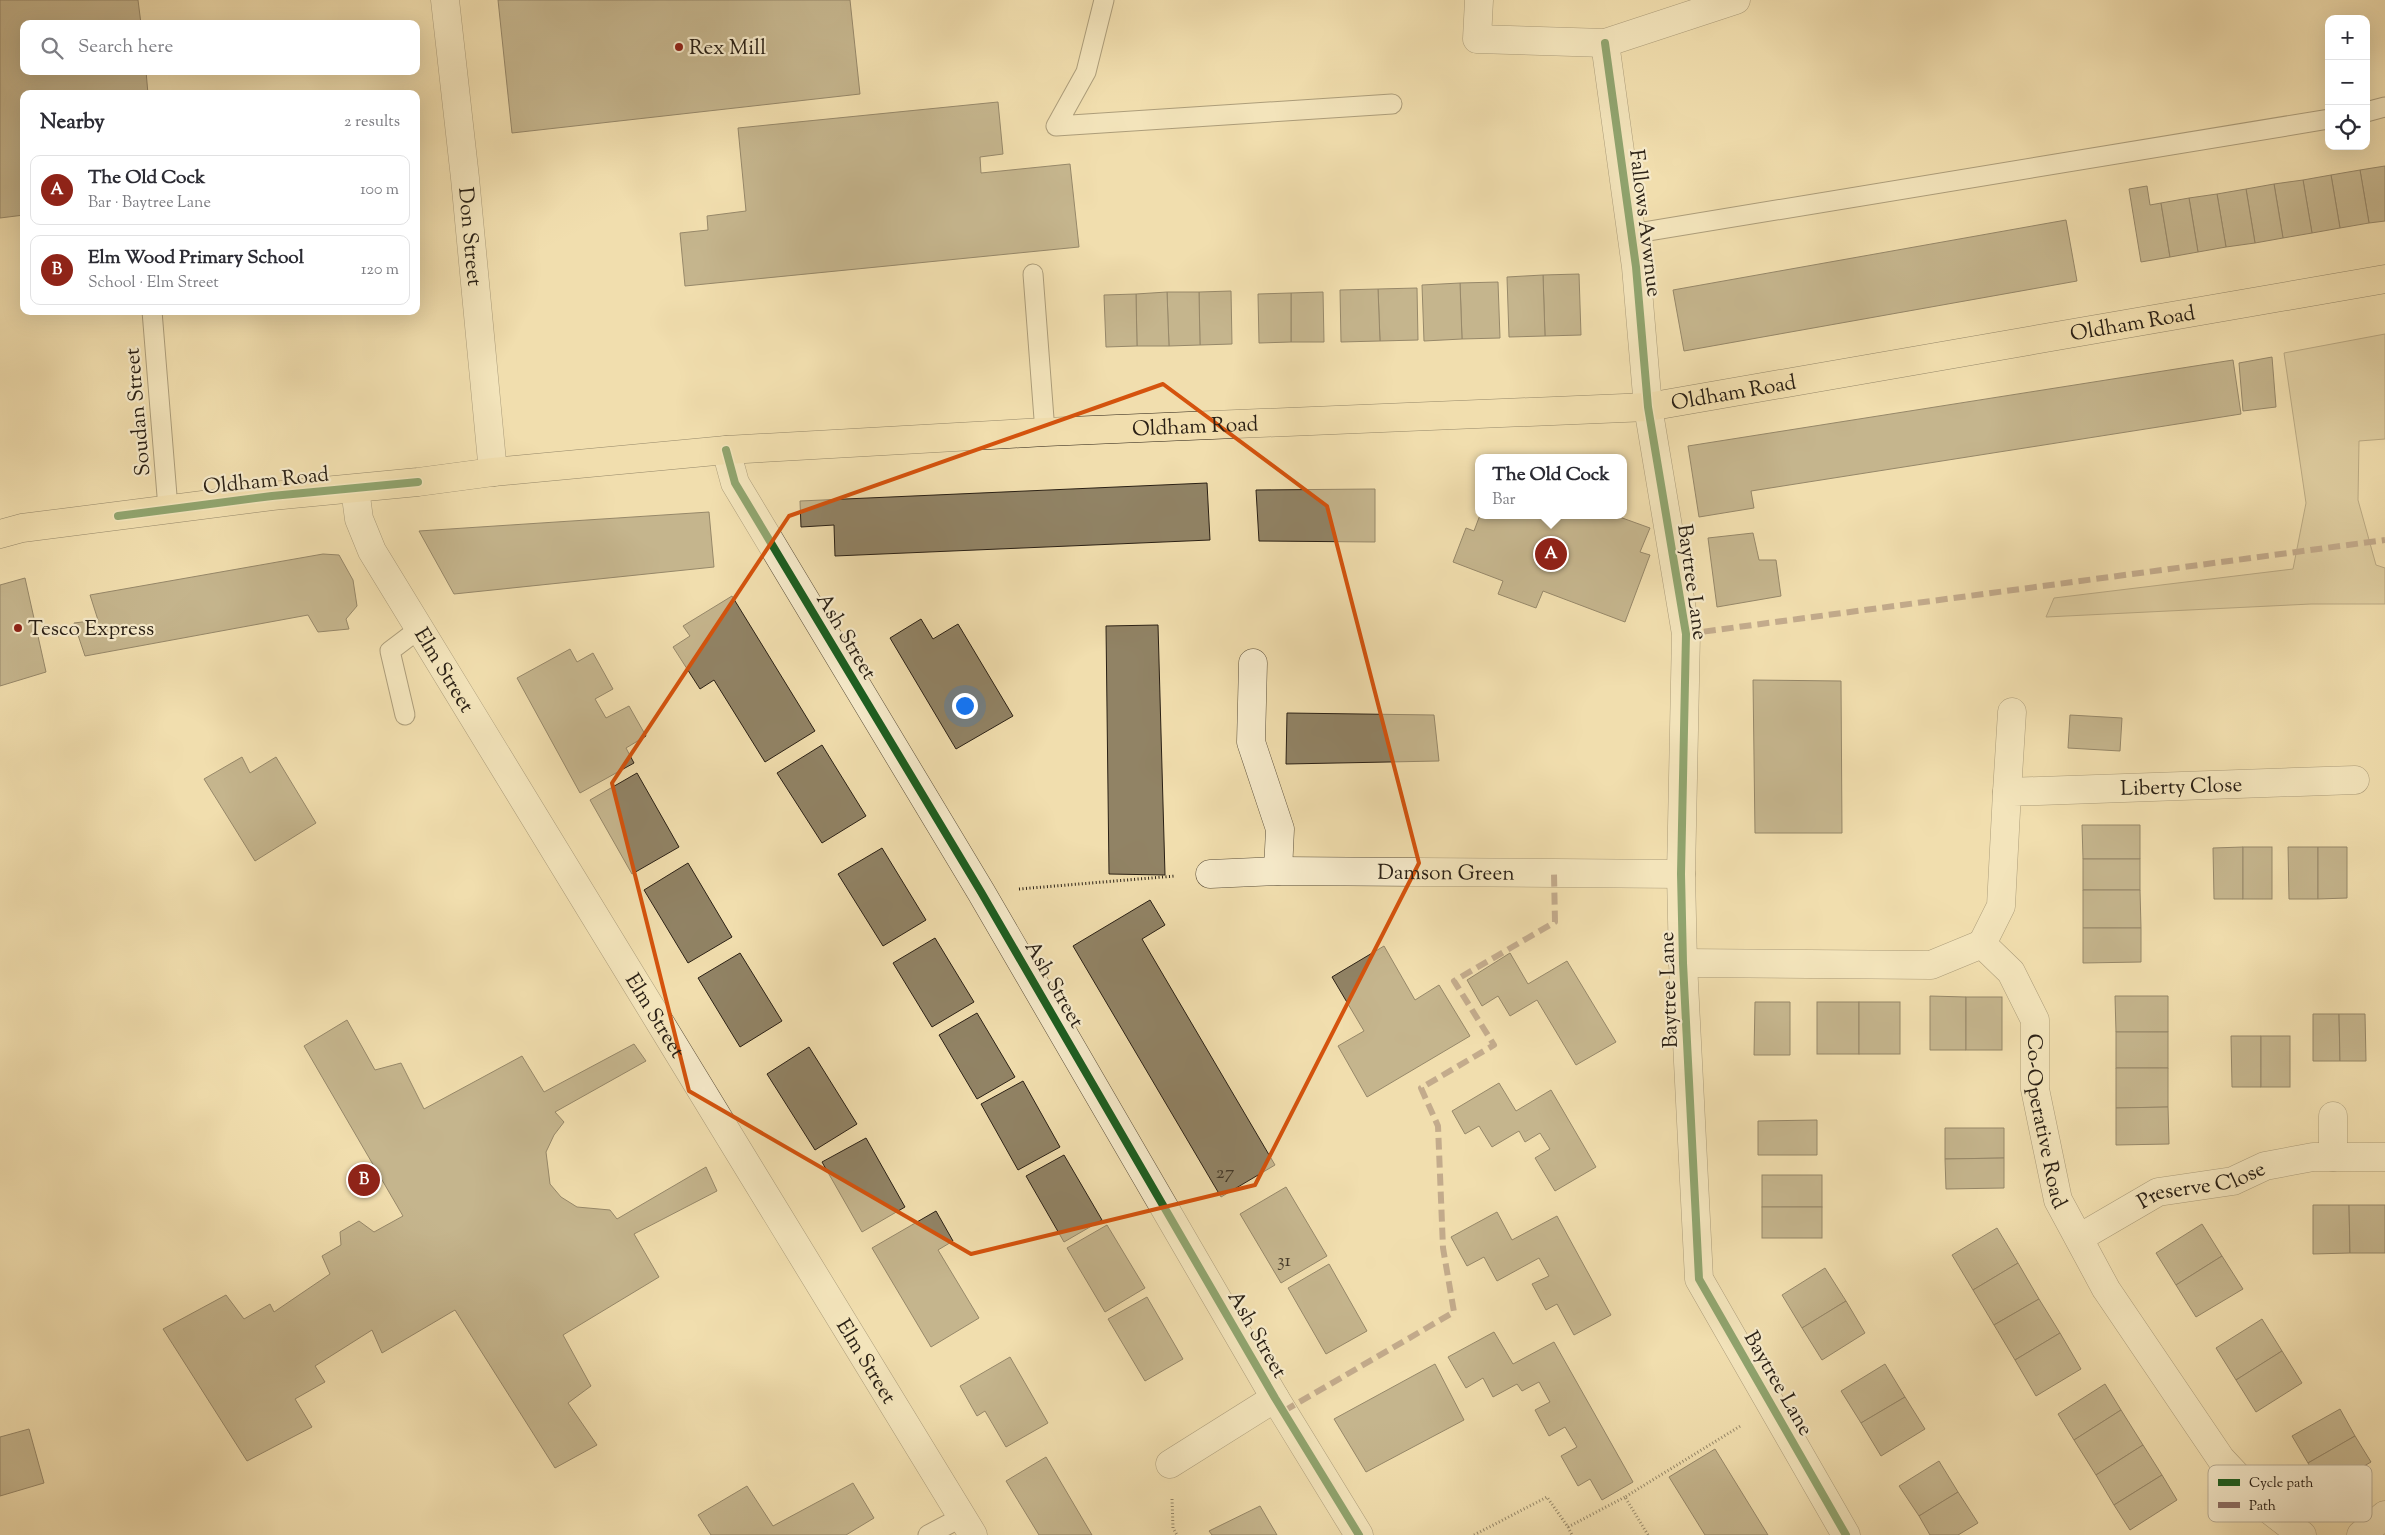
<!DOCTYPE html>
<html lang="en">
<head>
<meta charset="utf-8">
<style>
  :root { --surface:#fff; --page:#f7f7f7; --text:#2b2b33; --muted:#7c7c81; --line:#e1e1e2; --accent:#8f2418 }
  body { margin:0; font-family:"Sorts Mill Goudy",serif; background:var(--page); color:var(--text) }
  .controls { position:absolute; right:15px; top:15px; display:grid; overflow:hidden; border-radius:10px; box-shadow:0 5px 20px #0002 }
  .controls button { width:45px; height:45px; display:grid; place-items:center; padding:0; border:0; border-bottom:1px solid var(--line); background:var(--surface); color:var(--text); font:25px sans-serif }
  .you { position:absolute; left:964px; top:705px; width:18px; height:18px; margin:-12px; border:4px solid #fff; border-radius:50%; background:#1a73e8; box-shadow:0 0 0 8px #1a73e833 }
  .badge { display:grid; place-items:center; width:32px; height:32px; border-radius:50%; background:var(--accent); color:#fff; font-size:16px; font-weight:700 }
  .pin { position:absolute; translate:-50% -50%; border:2px solid #fff; box-shadow:0 1px 5px #0006 }
  .popup { position:absolute; left:1475px; top:454px; width:152px; height:65px; box-sizing:border-box; display:grid; place-content:center; border-radius:10px; background:var(--surface); filter:drop-shadow(0 1px 4px #0005); font-size:16px; white-space:nowrap; color:var(--muted) }
  .popup b { font-size:19px; color:var(--text) }
  .popup::after { content:''; position:absolute; left:50%; top:100%; margin-left:-10px; border:10px solid transparent; border-top-color:var(--surface) }
  .list { margin:0; padding:0; list-style:none }
  h2 { display:flex; justify-content:space-between; align-items:center; height:65px; margin:0; padding:0 20px; font-size:21px }
  h2 small { font-size:16px; font-weight:400; color:var(--muted) }
  .list li { display:grid; grid-template-columns:32px 1fr auto; gap:15px; align-items:center; box-sizing:border-box; height:70px; margin:0 10px 10px; padding:0 10px; border:1px solid var(--line); border-radius:10px }
  .list b { display:block; font-size:19px; white-space:nowrap }
  .list p { margin:0; font-size:16px; white-space:nowrap; color:var(--muted) }
  .list em { font-size:16px; font-style:normal; color:var(--muted) }
  .icon { flex:none; width:28px; height:28px; fill:none; stroke:currentColor; stroke-width:2; stroke-linecap:round; stroke-linejoin:round }
  .map { position:relative; flex:none; width:2385px; height:1535px; overflow:hidden }
  .search { position:absolute; background:var(--surface); box-shadow:0 5px 20px #0002; left:20px; top:20px; width:400px; height:55px; display:flex; align-items:center; gap:12px; box-sizing:border-box; padding:0 18px; border-radius:10px; color:var(--muted); font-size:19px }
  .panel { position:absolute; background:var(--surface); box-shadow:0 5px 20px #0002; left:20px; top:90px; width:400px; height:225px; border-radius:10px }
  .map>svg:first-child { display:block }
  .green { fill:#cfbe94; stroke:#7c6f54 }
  .building { fill:#918365; stroke:#2a2015 }
  .lines { fill:none; stroke-linecap:round; stroke-linejoin:round }
  .lane-casing { stroke:#5c503b; stroke-width:21 }
  .street-casing { stroke:#5c503b; stroke-width:29 }
  .primary-casing { stroke:#2a2015; stroke-width:29 }
  .path { stroke:#2a2015; stroke-width:3; stroke-dasharray:1 2.5; stroke-linecap:butt }
  .lane { stroke:#f6eaca; stroke-width:19 }
  .street { stroke:#f6eaca; stroke-width:28 }
  .primary { stroke:#f1deae; stroke-width:28 }
  .quiet { stroke:#8d6e63; stroke-width:6; stroke-dasharray:12 6; stroke-linecap:butt }
  .cycleway-casing { stroke:#f6eaca; stroke-width:11 }
  .cycleway { stroke:#1b5e20; stroke-width:8 }
  .marked { fill:none; stroke:#d5530d; stroke-width:4; stroke-linejoin:round }
  .poi-dot { fill:#8f2418; stroke:#f6eaca; stroke-width:2 }
  .labels { text-anchor:middle; stroke-width:4.5; stroke-linejoin:round; paint-order:stroke }
  .number-label { font-size:19px; fill:#443929 }
  .poi-label { font-size:21px; fill:#2a2015; stroke:#f6eaca; text-anchor:start }
  .street-label { font-size:21px; fill:#2a2015; stroke:#f6eaca }
  .key { fill:#f6eaca; stroke:#b9ad94; stroke-width:1 }
  .key-label { font-size:14px; fill:#2a2015 }
</style>
</head>
<body>
<div class="map">
<svg width="2385" height="1535" viewBox="0 0 2385 1535">
  <rect width="100%" height="100%" fill="#f1deae"/>
  <filter id="stains"><feTurbulence type="fractalNoise" baseFrequency=".004" numOctaves="4"/><feColorMatrix values="0 0 0 0 .2 0 0 0 0 .09 0 0 0 0 .02 0 0 0 .5 -.17"/></filter>
  <radialGradient id="worn" r=".72"><stop offset=".6" stop-color="#630" stop-opacity="0"/><stop offset="1" stop-color="#630" stop-opacity=".3"/></radialGradient>
  <!-- green -->
  <polygon class="green" points="2385,334 2385,439 2359,441 2358,500 2376,565 2385,568 2385,604 2311,604 2046,617 2054,598 2293,569 2306,503 2284,353"/>
  <!-- building -->
  <g class="building">
    <polygon points="0,0 138,0 141,24 24,24 24,71 146,71 148,94 24,94 24,215 0,218"/>
    <polygon points="498,0 850,0 860,94 512,133"/>
    <polygon points="998,102 1003,154 980,157 981,173 1070,164 1079,247 685,286 680,233 708,230 707,216 746,211 738,128"/>
    <polygon points="2385,166 2385,221 2369,223 2360,170"/>
    <polygon points="2360,170 2369,223 2340,228 2331,175"/>
    <polygon points="2331,175 2340,228 2312,233 2303,180"/>
    <polygon points="2303,180 2312,233 2283,238 2274,184"/>
    <polygon points="2274,184 2283,238 2255,243 2246,189"/>
    <polygon points="2147,186 2150,205 2161,203 2170,257 2141,262 2129,189"/>
    <polygon points="2246,189 2255,243 2226,247 2217,194"/>
    <polygon points="2217,194 2226,247 2198,252 2189,198"/>
    <polygon points="2189,198 2198,252 2170,257 2161,203"/>
    <polygon points="2066,220 2077,281 1684,351 1673,290"/>
    <polygon points="1579,274 1581,335 1545,336 1543,275"/>
    <polygon points="1543,275 1545,336 1509,337 1507,277"/>
    <polygon points="1498,282 1500,338 1462,339 1460,283"/>
    <polygon points="1460,283 1462,339 1424,341 1422,285"/>
    <polygon points="1417,288 1418,340 1380,341 1378,289"/>
    <polygon points="1378,289 1380,341 1341,342 1340,290"/>
    <polygon points="1231,291 1232,344 1200,345 1199,292"/>
    <polygon points="1167,292 1199,292 1200,345 1169,346"/>
    <polygon points="1167,292 1169,346 1137,346 1136,294"/>
    <polygon points="1323,292 1324,342 1291,342 1291,293"/>
    <polygon points="1291,293 1291,342 1259,343 1258,294"/>
    <polygon points="1136,294 1137,346 1106,347 1104,295"/>
    <polygon points="2272,357 2276,407 2243,411 2239,363"/>
    <polygon points="2233,360 2241,414 1751,491 1754,508 1699,517 1688,446"/>
    <polygon points="1207,483 1210,540 835,556 834,525 801,527 800,501"/>
    <polygon points="1375,489 1375,542 1259,541 1256,490"/>
    <polygon points="709,512 714,567 454,594 419,531"/>
    <polygon points="1480,515 1614,515 1650,528 1640,552 1650,555 1625,622 1543,591 1536,608 1498,594 1503,581 1453,562 1466,528 1474,531"/>
    <polygon points="1753,533 1759,560 1776,560 1781,596 1717,607 1708,538"/>
    <polygon points="323,554 339,555 353,580 357,606 346,619 349,629 318,632 308,615 85,656 74,623 98,620 90,595"/>
    <polygon points="25,578 46,672 0,686 0,585"/>
    <polygon points="732,596 815,731 765,762 714,680 700,689 673,647 690,636 683,626"/>
    <polygon points="921,619 933,639 958,624 1013,716 956,749 890,638"/>
    <polygon points="1158,625 1165,875 1109,874 1106,626"/>
    <polygon points="570,649 577,662 593,653 613,689 595,699 606,718 629,706 646,736 626,748 634,763 580,793 517,678"/>
    <polygon points="1753,680 1841,681 1842,833 1755,833"/>
    <polygon points="1287,713 1434,715 1439,761 1286,764"/>
    <polygon points="2070,715 2122,718 2120,751 2068,748"/>
    <polygon points="822,745 866,816 822,843 777,773"/>
    <polygon points="242,757 250,773 276,757 316,823 255,861 204,779"/>
    <polygon points="637,773 679,847 632,874 590,800"/>
    <polygon points="2082,825 2140,825 2140,859 2083,859"/>
    <polygon points="2243,847 2243,899 2214,899 2213,848"/>
    <rect x="2243" y="847" width="29" height="52"/>
    <polygon points="2288,847 2318,847 2318,899 2289,899"/>
    <polygon points="2318,847 2347,847 2347,898 2318,899"/>
    <polygon points="882,848 926,920 883,946 838,874"/>
    <rect x="2083" y="859" width="57" height="31"/>
    <polygon points="688,863 732,937 688,963 644,890"/>
    <polygon points="2083,890 2140,890 2141,928 2083,928"/>
    <polygon points="1150,900 1165,925 1142,939 1275,1165 1221,1197 1073,946"/>
    <polygon points="2083,928 2141,928 2141,962 2083,963"/>
    <polygon points="935,938 974,1002 932,1027 893,963"/>
    <polygon points="1384,946 1415,1000 1439,985 1470,1036 1367,1097 1338,1046 1364,1031 1332,977"/>
    <polygon points="740,953 782,1021 740,1047 698,978"/>
    <polygon points="1510,953 1528,984 1567,961 1616,1042 1576,1065 1537,1000 1510,1016 1498,996 1482,1006 1467,980"/>
    <polygon points="1930,996 1966,997 1966,1050 1930,1050"/>
    <polygon points="2115,996 2168,996 2168,1032 2116,1032"/>
    <rect x="1966" y="997" width="36" height="53"/>
    <polygon points="1755,1002 1790,1002 1790,1055 1754,1055"/>
    <rect x="1817" y="1002" width="42" height="52"/>
    <rect x="1859" y="1002" width="41" height="52"/>
    <polygon points="977,1013 1015,1077 977,1099 939,1035"/>
    <polygon points="2313,1014 2339,1014 2340,1061 2313,1061"/>
    <polygon points="2339,1014 2365,1014 2366,1061 2340,1061"/>
    <polygon points="347,1020 375,1070 401,1063 424,1109 522,1056 544,1092 634,1044 646,1061 555,1112 564,1122 554,1135 546,1152 550,1184 561,1197 577,1207 610,1210 617,1219 706,1167 717,1191 634,1234 659,1277 563,1335 591,1386 568,1403 597,1445 555,1468 455,1310 382,1353 372,1330 315,1366 325,1382 295,1399 312,1427 247,1461 163,1329 226,1295 244,1319 270,1304 274,1312 330,1274 322,1256 341,1245 340,1232 359,1221 374,1232 403,1216 304,1046"/>
    <rect x="2116" y="1032" width="52" height="36"/>
    <polygon points="2231,1036 2261,1036 2261,1087 2232,1087"/>
    <rect x="2261" y="1036" width="29" height="51"/>
    <polygon points="809,1047 857,1124 815,1150 767,1074"/>
    <polygon points="2116,1068 2168,1068 2168,1107 2116,1108"/>
    <polygon points="1023,1081 1060,1147 1018,1170 981,1104"/>
    <polygon points="1499,1083 1516,1111 1551,1090 1596,1167 1555,1191 1535,1158 1550,1149 1540,1133 1525,1142 1519,1131 1492,1147 1479,1126 1465,1134 1452,1111"/>
    <polygon points="2168,1107 2169,1144 2116,1145 2116,1108"/>
    <polygon points="1817,1120 1817,1155 1758,1155 1758,1121"/>
    <polygon points="1945,1128 2004,1128 2004,1158 1945,1159"/>
    <polygon points="866,1138 905,1207 862,1232 822,1162"/>
    <polygon points="1064,1155 1102,1220 1064,1242 1026,1176"/>
    <polygon points="2004,1158 2004,1188 1946,1189 1945,1159"/>
    <rect x="1762" y="1175" width="60" height="32"/>
    <polygon points="1286,1187 1327,1256 1281,1283 1240,1214"/>
    <polygon points="2313,1205 2349,1205 2350,1253 2313,1254"/>
    <polygon points="2349,1205 2385,1205 2385,1253 2350,1253"/>
    <rect x="1762" y="1207" width="60" height="31"/>
    <polygon points="936,1211 953,1241 938,1250 979,1318 931,1347 872,1248"/>
    <polygon points="1497,1212 1512,1240 1557,1216 1611,1315 1574,1335 1557,1304 1546,1310 1532,1284 1549,1276 1539,1258 1497,1281 1484,1257 1467,1266 1451,1237"/>
    <polygon points="2202,1224 2222,1256 2176,1285 2156,1253"/>
    <polygon points="1107,1225 1145,1288 1105,1312 1067,1248"/>
    <polygon points="1997,1228 2018,1263 1973,1290 1952,1255"/>
    <polygon points="2222,1256 2243,1289 2196,1317 2176,1285"/>
    <polygon points="2018,1263 2039,1299 1994,1325 1973,1290"/>
    <polygon points="1329,1264 1367,1331 1326,1354 1288,1288"/>
    <polygon points="1825,1268 1846,1301 1802,1328 1782,1295"/>
    <polygon points="1147,1297 1183,1359 1145,1381 1108,1319"/>
    <polygon points="2039,1299 2060,1333 2015,1360 1994,1325"/>
    <polygon points="1846,1301 1865,1333 1822,1360 1802,1328"/>
    <polygon points="2262,1319 2282,1351 2236,1380 2216,1348"/>
    <polygon points="1494,1332 1513,1364 1554,1342 1633,1482 1602,1500 1590,1479 1578,1486 1561,1456 1577,1447 1565,1427 1549,1436 1535,1410 1550,1402 1539,1382 1522,1391 1517,1384 1493,1397 1483,1378 1466,1388 1448,1357"/>
    <polygon points="2060,1333 2081,1369 2036,1396 2015,1360"/>
    <polygon points="2282,1351 2302,1383 2256,1412 2236,1380"/>
    <polygon points="1010,1357 1048,1423 1006,1447 985,1411 977,1416 960,1386"/>
    <polygon points="1435,1364 1464,1420 1366,1472 1334,1419"/>
    <polygon points="1885,1364 1905,1397 1861,1423 1841,1391"/>
    <polygon points="2105,1384 2121,1410 2074,1440 2058,1414"/>
    <polygon points="1905,1397 1925,1429 1881,1456 1861,1423"/>
    <polygon points="2340,1409 2355,1436 2308,1463 2292,1436"/>
    <polygon points="2121,1410 2143,1445 2096,1475 2074,1440"/>
    <polygon points="29,1429 44,1483 0,1496 0,1437"/>
    <polygon points="2355,1436 2371,1462 2323,1490 2308,1463"/>
    <polygon points="2143,1445 2162,1475 2114,1505 2096,1475"/>
    <polygon points="1715,1449 1768,1535 1705,1535 1669,1477"/>
    <polygon points="1046,1457 1092,1535 1039,1535 1006,1481"/>
    <polygon points="1939,1461 1958,1492 1919,1516 1899,1486"/>
    <polygon points="2162,1475 2177,1500 2130,1530 2114,1505"/>
    <polygon points="853,1483 874,1518 846,1535 711,1535 698,1515 747,1486 773,1526"/>
    <polygon points="1958,1492 1978,1523 1958,1535 1930,1535 1919,1516"/>
    <polygon points="1260,1506 1277,1535 1212,1535 1209,1531"/>
  </g>
  <g class="lines">
    <defs>
      <g id="lane">
        <polyline points="1104,0 1086,72 1056,126 1392,104"/>
        <polyline points="2366,112 2385,107"/>
        <polyline points="1631,234 2329,119"/>
        <polyline points="1033,274 1045,432"/>
        <polyline points="152,311 168,508"/>
        <polyline points="405,715 390,651 419,629"/>
        <polyline points="928,1535 962,1517"/>
      </g>
      <g id="street">
        <path id="s1" d="M445 0 465 178 493 472"/>
        <polyline points="1479,0 1477,39 1605,43 1736,0"/>
        <polyline points="1605,43 1636,267 1648,407 1686,634 1681,874 1683,963 1699,1279 1846,1535"/>
        <polyline points="726,450 735,483 981,892 1275,1398 1359,1535"/>
        <path id="s2" d="M355 489 359 519 372 551 973 1535"/>
        <polyline points="1253,663 1251,742 1280,829 1278,871"/>
        <polyline points="2007,792 2012,712"/>
        <path id="s3" d="M1210 874 1278 871 1681 874"/>
        <path id="s4" d="M1982 944 2001 906 2007 792 2355 780"/>
        <path id="s5" d="M1683 963 1931 965 1982 944 2011 972 2035 1020V1089L2058 1200 2106 1289 2221 1459 2267 1508 2302 1535"/>
        <polyline points="2333,1116 2333,1157"/>
        <path id="s6" d="M2079 1238 2158 1192 2233 1181 2265 1166 2313 1157H2385"/>
        <polyline points="1170,1464 1275,1398"/>
        <polyline points="2361,1535 2385,1515"/>
      </g>
      <g id="primary">
        <path id="s7" d="M0 534 22 528 272 496 418 482 493 472 726 450 1045 432 1648 407 2385 279"/>
      </g>
    </defs>
    <!-- lane casing -->
    <use href="#lane" class="lane-casing"/>
    <!-- street casing -->
    <use href="#street" class="street-casing"/>
    <!-- primary casing -->
    <use href="#primary" class="primary-casing"/>
    <!-- path -->
    <g class="path">
      <polyline points="1019,889 1175,876"/>
      <polyline points="1172,1499 1173,1528 1177,1535"/>
      <polyline points="1568,1527 1572,1535"/>
      <polyline points="1474,1535 1547,1497 1568,1527 1625,1497"/>
      <polyline points="1648,1535 1625,1497 1742,1425"/>
    </g>
    <!-- lane -->
    <use href="#lane" class="lane"/>
    <!-- street -->
    <use href="#street" class="street"/>
    <!-- primary -->
    <use href="#primary" class="primary"/>
    <!-- quiet -->
    <g class="quiet">
      <polyline points="1686,634 2385,540"/>
      <polyline points="1284,1411 1454,1312 1443,1248 1438,1126 1421,1088 1494,1045 1454,981 1555,922 1554,874"/>
    </g>
    <defs>
      <g id="cycleway">
        <polyline points="1605,43 1636,267 1648,407 1686,634 1681,874 1683,963 1699,1279 1846,1535"/>
        <polyline points="726,450 735,483 981,892 1275,1398 1359,1535"/>
        <polyline points="118,516 272,496 418,482"/>
      </g>
    </defs>
    <!-- cycleway casing -->
    <use href="#cycleway" class="cycleway-casing"/>
    <!-- cycleway -->
    <use href="#cycleway" class="cycleway"/>
  </g>
  <!-- marked area -->
  <path d="M0 0H2385V1535H0ZM1163 384 1327 506 1419 863 1255 1185 971 1254 689 1091 612 783 789 516Z" fill="#f1deae" fill-opacity=".55" fill-rule="evenodd"/>
  <path class="marked" d="M1163 384 1327 506 1419 863 1255 1185 971 1254 689 1091 612 783 789 516Z"/>
  <!-- markers -->
  <g class="poi-dot">
    <circle cx="679" cy="47" r="5"/>
    <circle cx="18" cy="628" r="5"/>
  </g>
  <g class="labels">
    <!-- number labels -->
    <g class="number-label">
      <text x="1225" y="1178">27</text>
      <text x="1284" y="1266">31</text>
    </g>
    <!-- poi labels -->
    <g class="poi-label">
      <text x="689" y="54">Rex Mill</text>
      <text x="28" y="635">Tesco Express</text>
    </g>
    <!-- street labels -->
    <g class="street-label">
      <text transform="translate(1646 223) rotate(83)" y="7">Fallows Avwnue</text>
      <text dy="7" stroke="none"><textPath href="#s1" startOffset="238">Don Street</textPath></text>
      <text dy="7" stroke="none"><textPath href="#s7" startOffset="2146">Oldham Road</textPath></text>
      <text dy="7" stroke="none"><textPath href="#s7" startOffset="1741">Oldham Road</textPath></text>
      <text transform="translate(137 412) rotate(-95)" y="7">Soudan Street</text>
      <text dy="7" stroke="none"><textPath href="#s7" startOffset="1201">Oldham Road</textPath></text>
      <text transform="translate(266 480) rotate(-6)" y="7">Oldham Road</text>
      <text transform="translate(1693 582) rotate(82)" y="7">Baytree Lane</text>
      <text transform="translate(847 636) rotate(59)" y="7">Ash Street</text>
      <text dy="7" stroke="none"><textPath href="#s2" startOffset="204">Elm Street</textPath></text>
      <text dy="7" stroke="none"><textPath href="#s4" startOffset="331">Liberty Close</textPath></text>
      <text dy="7" stroke="none"><textPath href="#s3" startOffset="236">Damson Green</textPath></text>
      <text transform="translate(1055 984) rotate(60)" y="7">Ash Street</text>
      <text transform="translate(1668 990) rotate(-92)" y="7">Baytree Lane</text>
      <text dy="7" stroke="none"><textPath href="#s2" startOffset="609">Elm Street</textPath></text>
      <text dy="7" stroke="none"><textPath href="#s5" startOffset="499">Co-Operative Road</textPath></text>
      <text dy="7" stroke="none"><textPath href="#s6" startOffset="135">Preserve Close</textPath></text>
      <text transform="translate(1258 1334) rotate(60)" y="7">Ash Street</text>
      <text dy="7" stroke="none"><textPath href="#s2" startOffset="1014">Elm Street</textPath></text>
      <text transform="translate(1779 1383) rotate(60)" y="7">Baytree Lane</text>
    </g>
  </g>
  <!-- legend -->
  <rect x="2208" y="1465" width="164" height="57" rx="8" class="key"/>
  <rect x="2218" y="1479" width="22" height="7" fill="#1b5e20"/>
  <rect x="2218" y="1502" width="22" height="6" fill="#8d6e63"/>
  <g class="key-label">
    <text x="2249" y="1487">Cycle path</text>
    <text x="2249" y="1510">Path</text>
  </g>
  <rect width="100%" height="100%" filter="url(#stains)"/>
  <rect width="100%" height="100%" fill="url(#worn)"/>
</svg>
<div class="controls">
<button>+</button>
<button>−</button>
<button><svg class="icon" aria-label="locate" viewBox="0 0 24 24"><circle cx="12" cy="12" r="6"/><path d="M12 2v4M12 18v4M2 12h4M18 12h4"/></svg></button>
</div>
<div class="you"></div>
<div class="pin badge" style="left:1551px;top:554px">A</div>
<div class="popup"><b>The Old Cock</b>Bar</div>
<div class="pin badge" style="left:364px;top:1180px">B</div>
<div class="search"><svg class="icon" aria-label="search" viewBox="0 0 24 24"><circle cx="10" cy="10" r="6"/><path d="M15 15l6 6"/></svg>Search here</div>
<section class="panel">
<h2>Nearby<small>2 results</small></h2>
<ul class="list">
<li><span class="badge">A</span><div><b>The Old Cock</b><p>Bar · Baytree Lane</p></div><em>100 m</em></li>
<li><span class="badge">B</span><div><b>Elm Wood Primary School</b><p>School · Elm Street</p></div><em>120 m</em></li>
</ul>
</section>
</div>
</body>
</html>
